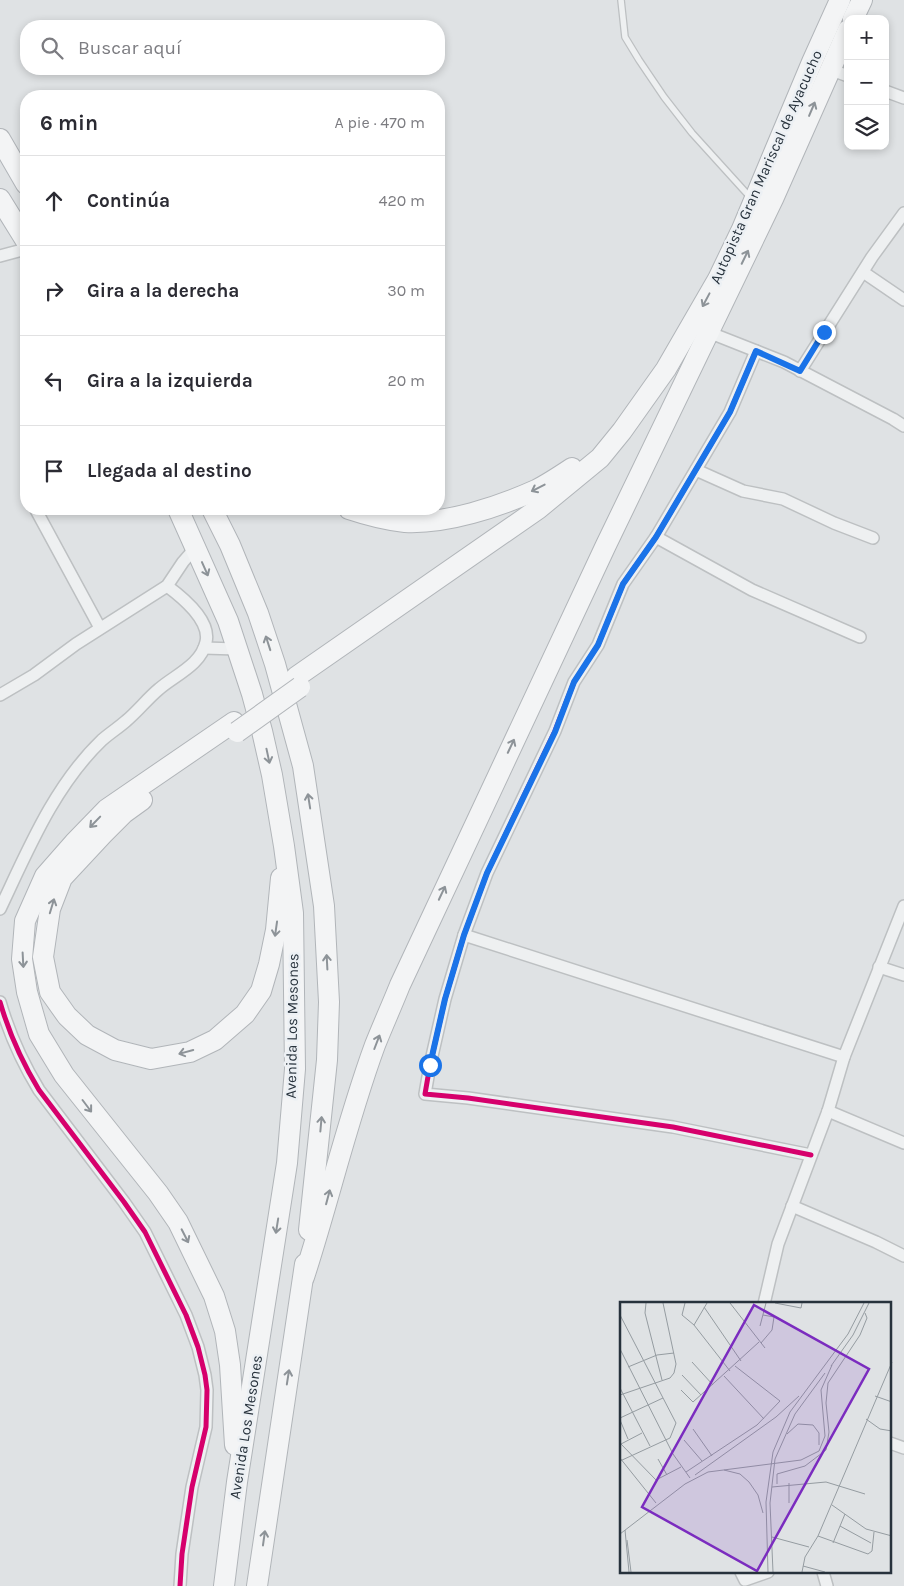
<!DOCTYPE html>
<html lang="es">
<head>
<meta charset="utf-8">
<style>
  :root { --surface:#fff; --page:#f7f7f7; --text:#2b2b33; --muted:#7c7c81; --line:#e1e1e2 }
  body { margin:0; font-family:Karla,sans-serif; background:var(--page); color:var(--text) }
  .controls { position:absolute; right:15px; top:15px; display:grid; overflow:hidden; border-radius:10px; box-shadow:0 2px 8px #0003 }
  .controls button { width:45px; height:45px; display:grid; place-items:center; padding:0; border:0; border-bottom:1px solid var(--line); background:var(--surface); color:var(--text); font:25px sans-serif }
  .stop { position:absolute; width:15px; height:15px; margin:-11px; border:4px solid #1a73e8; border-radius:50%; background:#fff }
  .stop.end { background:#1a73e8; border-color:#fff; box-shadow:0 1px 5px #0008 }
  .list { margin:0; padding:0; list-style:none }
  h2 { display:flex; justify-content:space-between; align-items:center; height:65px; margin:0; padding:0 20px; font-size:21px }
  h2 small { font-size:16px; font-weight:400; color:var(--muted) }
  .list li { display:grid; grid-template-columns:32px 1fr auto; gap:15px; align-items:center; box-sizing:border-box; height:90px; padding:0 20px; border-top:1px solid var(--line) }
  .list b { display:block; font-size:19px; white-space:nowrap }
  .list em { font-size:16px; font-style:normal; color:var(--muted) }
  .icon { flex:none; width:28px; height:28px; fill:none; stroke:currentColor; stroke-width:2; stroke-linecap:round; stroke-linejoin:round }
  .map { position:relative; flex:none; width:904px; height:1586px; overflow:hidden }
  .search { position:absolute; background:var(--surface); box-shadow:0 2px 8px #0003; left:20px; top:20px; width:425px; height:55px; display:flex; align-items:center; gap:12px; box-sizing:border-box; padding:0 18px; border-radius:20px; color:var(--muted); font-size:19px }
  .panel { position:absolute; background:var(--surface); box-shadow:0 2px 8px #0003; left:20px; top:90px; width:425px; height:425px; border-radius:20px }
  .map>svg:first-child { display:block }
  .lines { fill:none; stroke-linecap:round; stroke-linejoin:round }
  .lane-casing { stroke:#bdc0c2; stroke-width:8 }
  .street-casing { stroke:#bdc0c2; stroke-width:14 }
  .highway-casing { stroke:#b1b5b9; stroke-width:22 }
  .lane { stroke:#eef0f1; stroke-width:5.5 }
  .street { stroke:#eef0f1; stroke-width:11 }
  .highway { stroke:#f3f4f5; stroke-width:20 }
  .highway-bridge-casing { stroke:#b1b5b9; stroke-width:22; stroke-linecap:butt }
  .highway-bridge { stroke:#f3f4f5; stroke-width:20 }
  .cycleway-casing { stroke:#ecf0f4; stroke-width:8 }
  .cycleway { stroke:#d6006c; stroke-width:5 }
  .oneway { stroke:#8d9398 }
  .route { stroke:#1a73e8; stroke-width:6 }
  .labels { text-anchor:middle; stroke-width:5; stroke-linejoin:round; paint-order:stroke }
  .street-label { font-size:15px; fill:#27323c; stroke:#ecf0f4 }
  .inset-road { fill:none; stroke:#959ca1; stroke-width:1 }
  .view { fill:#7b2cbf; fill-opacity:0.15; stroke:#7b2cbf; stroke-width:2.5 }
  .inset-edge { fill:none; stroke:#27323c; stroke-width:2.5 }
</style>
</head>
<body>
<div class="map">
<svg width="904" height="1586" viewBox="0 0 904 1586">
  <rect width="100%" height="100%" fill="#dfe2e4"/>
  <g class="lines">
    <defs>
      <polyline id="lane" points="621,0 625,37 639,60 664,97 692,133 750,197"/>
      <g id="street">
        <polyline points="829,69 848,76"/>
        <polyline points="885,91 904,98"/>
        <polyline points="0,256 26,249"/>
        <polyline points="863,272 904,300"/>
        <polyline points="708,332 784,362 893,419 904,426"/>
        <polyline points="756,351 730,412 656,537 623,584 598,645 574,682 555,731 487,873 464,935 445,999 430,1065 425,1094 468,1098 673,1127 811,1155"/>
        <polyline points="800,371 872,257 904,213"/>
        <polyline points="696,470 743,491 783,499 834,523 873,538"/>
        <polyline points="36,510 100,628"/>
        <polyline points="656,537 752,590 860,637"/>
        <polyline points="204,648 237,649"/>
        <polyline points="0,695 34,675 76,644 167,586 183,562 196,547"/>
        <path d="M0 909C28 850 54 786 102 740 110 733 118 728 126 721 138 711 147 699 159 689 175 675 201 665 206 642 211 621 182 597 167 586"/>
        <polyline points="464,935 844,1057"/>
        <polyline points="879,967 904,975"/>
        <path d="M0 1002C9 1033 22 1062 39 1090L124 1202 145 1232 186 1315 198 1347 205 1375 207 1390 206 1427 192 1487 182 1554 180 1586"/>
        <polyline points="828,1111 904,1143"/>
        <polyline points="792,1206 876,1242 904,1256"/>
        <polyline points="764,1304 778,1244 828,1111 844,1057 904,906"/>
        <polyline points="890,1443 904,1448"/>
        <polyline points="741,1572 745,1580 768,1572"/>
        <polyline points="823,1572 827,1586"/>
      </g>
      <g id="highway">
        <polyline points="853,19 862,0"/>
        <polyline points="0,139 26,184"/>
        <polyline points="0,199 26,241"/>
        <polyline points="178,509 228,621 252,694 262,731 272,775 284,846 293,913 295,1069 287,1163 237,1482 224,1586"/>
        <polyline points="212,509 230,545 258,613 275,664 303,766 324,906 329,1002 327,1060 309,1230"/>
        <path d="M349 509C367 515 386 520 405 522 447 524 498 507 536 490 548 484 560 476 572 468"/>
        <polyline points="296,677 538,509 600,458 622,431 666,369 718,279 742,229 812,62 840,0"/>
        <polyline points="234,722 107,809 74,843 45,876 25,921 22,959 27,992 39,1034 64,1075 158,1193 178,1222 214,1296 225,1331 230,1365 235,1445"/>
        <polyline points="142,800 124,813 103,834 62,878 50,909 43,957 50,992 67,1016 87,1035 115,1050 151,1059 190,1052 215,1040 245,1014 261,991 269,964 276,930 281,878"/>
        <path d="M304 1277C329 1200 347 1121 375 1045 383 1025 392 1005 400 985L606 545 773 199 848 30"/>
        <polyline points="257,1586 305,1264"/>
      </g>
    </defs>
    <!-- lane casing -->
    <use href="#lane" class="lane-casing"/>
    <!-- street casing -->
    <use href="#street" class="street-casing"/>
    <!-- highway casing -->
    <use href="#highway" class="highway-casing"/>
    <!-- lane -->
    <use href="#lane" class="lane"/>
    <!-- street -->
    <use href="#street" class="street"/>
    <!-- highway -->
    <use href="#highway" class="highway"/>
    <defs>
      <polyline id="highway-bridge" points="237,732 300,687"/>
    </defs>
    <!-- highway-bridge casing -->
    <use href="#highway-bridge" class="highway-bridge-casing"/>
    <!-- highway-bridge -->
    <use href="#highway-bridge" class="highway-bridge"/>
    <defs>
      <g id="cycleway">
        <polyline points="756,351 730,412 656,537 623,584 598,645 574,682 555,731 487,873 464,935 445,999 430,1065 425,1094 468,1098 673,1127 811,1155"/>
        <path d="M0 1002C9 1033 22 1062 39 1090L124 1202 145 1232 186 1315 198 1347 205 1375 207 1390 206 1427 192 1487 182 1554 180 1586"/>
      </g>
    </defs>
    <!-- cycleway casing -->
    <use href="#cycleway" class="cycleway-casing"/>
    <!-- cycleway -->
    <use href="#cycleway" class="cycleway"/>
  </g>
  <!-- one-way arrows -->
  <defs><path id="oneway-shaft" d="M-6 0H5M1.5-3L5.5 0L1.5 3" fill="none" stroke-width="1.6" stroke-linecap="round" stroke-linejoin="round" transform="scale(1.25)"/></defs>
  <g class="oneway">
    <use href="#oneway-shaft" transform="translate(812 109) rotate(-67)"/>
    <use href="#oneway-shaft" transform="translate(745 257) rotate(-64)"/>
    <use href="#oneway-shaft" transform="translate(706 300) rotate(118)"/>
    <use href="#oneway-shaft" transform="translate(538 488) rotate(153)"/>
    <use href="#oneway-shaft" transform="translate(205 569) rotate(66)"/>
    <use href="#oneway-shaft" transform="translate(268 643) rotate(-108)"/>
    <use href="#oneway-shaft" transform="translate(511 746) rotate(-65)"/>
    <use href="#oneway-shaft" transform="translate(268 756) rotate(78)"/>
    <use href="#oneway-shaft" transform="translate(309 801) rotate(-99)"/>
    <use href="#oneway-shaft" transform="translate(95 822) rotate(134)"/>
    <use href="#oneway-shaft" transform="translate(442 893) rotate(-65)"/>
    <use href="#oneway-shaft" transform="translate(52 906) rotate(-73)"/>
    <use href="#oneway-shaft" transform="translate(276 929) rotate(98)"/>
    <use href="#oneway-shaft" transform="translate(23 960) rotate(87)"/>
    <use href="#oneway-shaft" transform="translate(327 962) rotate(-93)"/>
    <use href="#oneway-shaft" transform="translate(377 1042) rotate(-69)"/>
    <use href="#oneway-shaft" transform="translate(186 1052) rotate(165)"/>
    <use href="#oneway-shaft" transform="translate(87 1106) rotate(53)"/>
    <use href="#oneway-shaft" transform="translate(321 1124) rotate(-85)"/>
    <use href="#oneway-shaft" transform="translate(328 1197) rotate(-75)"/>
    <use href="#oneway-shaft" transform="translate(277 1226) rotate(99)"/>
    <use href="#oneway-shaft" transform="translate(185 1236) rotate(63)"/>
    <use href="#oneway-shaft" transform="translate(288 1377) rotate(-81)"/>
    <use href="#oneway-shaft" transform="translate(264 1538) rotate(-82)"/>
  </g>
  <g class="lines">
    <!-- route -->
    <polyline class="route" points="430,1065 445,999 464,935 487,873 555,732 574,682 598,645 623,584 656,537 730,412 756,351 800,371 824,332"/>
  </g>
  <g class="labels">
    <!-- street labels -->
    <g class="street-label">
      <text transform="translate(766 167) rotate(-66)" y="5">Autopista Gran Mariscal de Ayacucho</text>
      <text transform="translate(292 1026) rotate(-89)" y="5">Avenida Los Mesones</text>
      <text transform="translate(246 1427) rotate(-81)" y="5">Avenida Los Mesones</text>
    </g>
  </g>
  <!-- overview -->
  <g transform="translate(620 1302)">
    <rect width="271" height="271" fill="#dfe2e4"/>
    <path class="inset-road" d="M26 1 25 11 42 78M65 1 62 13 74 23 110 69M110 1 145 46M155 1 181 6 182 1M84 5 121 59M0 13 56 121 50 136 0 159M74 23 87 1M140 24 146 1M141 41 152 28 154 15 143 13M0 47 53 152 70 176M72 60 93 83M211 64 233 33 249 1M8 65 37 53 54 51M62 73 81 93M104 74 144 117M0 86 30 144M61 88 73 100 139 40M0 93 50 76 54 71 56 62 43 1M255 94 272 100M0 116 43 96M246 117 260 127 272 129M0 118 8 137M73 127 92 154M167 132 178 122 193 123 199 131V143M64 138 82 159M0 141 36 178 61 165M1 142 22 131M0 156 36 201M38 157 47 173M104 168 120 172 129 180 138 193 143 211M66 170 137 123 160 99 115 64M75 173 156 115 179 94M157 182V172L185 164 206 148 209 130 206 101 208 81 240 33 247 16 245 11M152 185 206 180 245 192M169 201V181M212 203 246 227 272 234M220 224 251 241M5 228 9 270M0 232 65 182 88 170 181 158 199 149 205 134 201 88 212 63M198 234 248 252 252 249 254 230M152 235 189 245M7 238 11 270M213 241 225 212M183 264 205 270M148 270 146 200 153 150 170 110 228 32 244 1M153 270 150 201 155 157 175 112 205 71M182 270 185 255 198 234 272 60"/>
    <path class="view" d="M134 3 249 67 137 269 22 205Z"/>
    <rect width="271" height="271" class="inset-edge"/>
  </g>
</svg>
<div class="controls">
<button>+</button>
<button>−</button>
<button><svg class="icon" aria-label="layers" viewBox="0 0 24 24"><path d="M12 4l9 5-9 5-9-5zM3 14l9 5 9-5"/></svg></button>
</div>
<div class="stop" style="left:430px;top:1065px"></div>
<div class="stop end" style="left:824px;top:332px"></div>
<div class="search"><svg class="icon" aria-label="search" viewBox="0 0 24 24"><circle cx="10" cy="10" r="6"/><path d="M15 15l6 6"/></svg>Buscar aquí</div>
<section class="panel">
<h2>6 min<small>A pie · 470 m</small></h2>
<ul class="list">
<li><svg class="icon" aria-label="ahead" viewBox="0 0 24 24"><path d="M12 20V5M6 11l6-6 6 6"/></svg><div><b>Continúa</b></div><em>420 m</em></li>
<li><svg class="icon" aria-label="right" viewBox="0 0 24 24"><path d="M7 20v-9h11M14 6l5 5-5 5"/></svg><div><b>Gira a la derecha</b></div><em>30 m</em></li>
<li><svg class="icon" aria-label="left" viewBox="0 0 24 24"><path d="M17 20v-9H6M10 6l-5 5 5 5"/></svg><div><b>Gira a la izquierda</b></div><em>20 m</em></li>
<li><svg class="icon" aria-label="arrive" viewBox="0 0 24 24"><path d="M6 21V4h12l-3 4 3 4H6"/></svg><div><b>Llegada al destino</b></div></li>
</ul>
</section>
</div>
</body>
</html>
